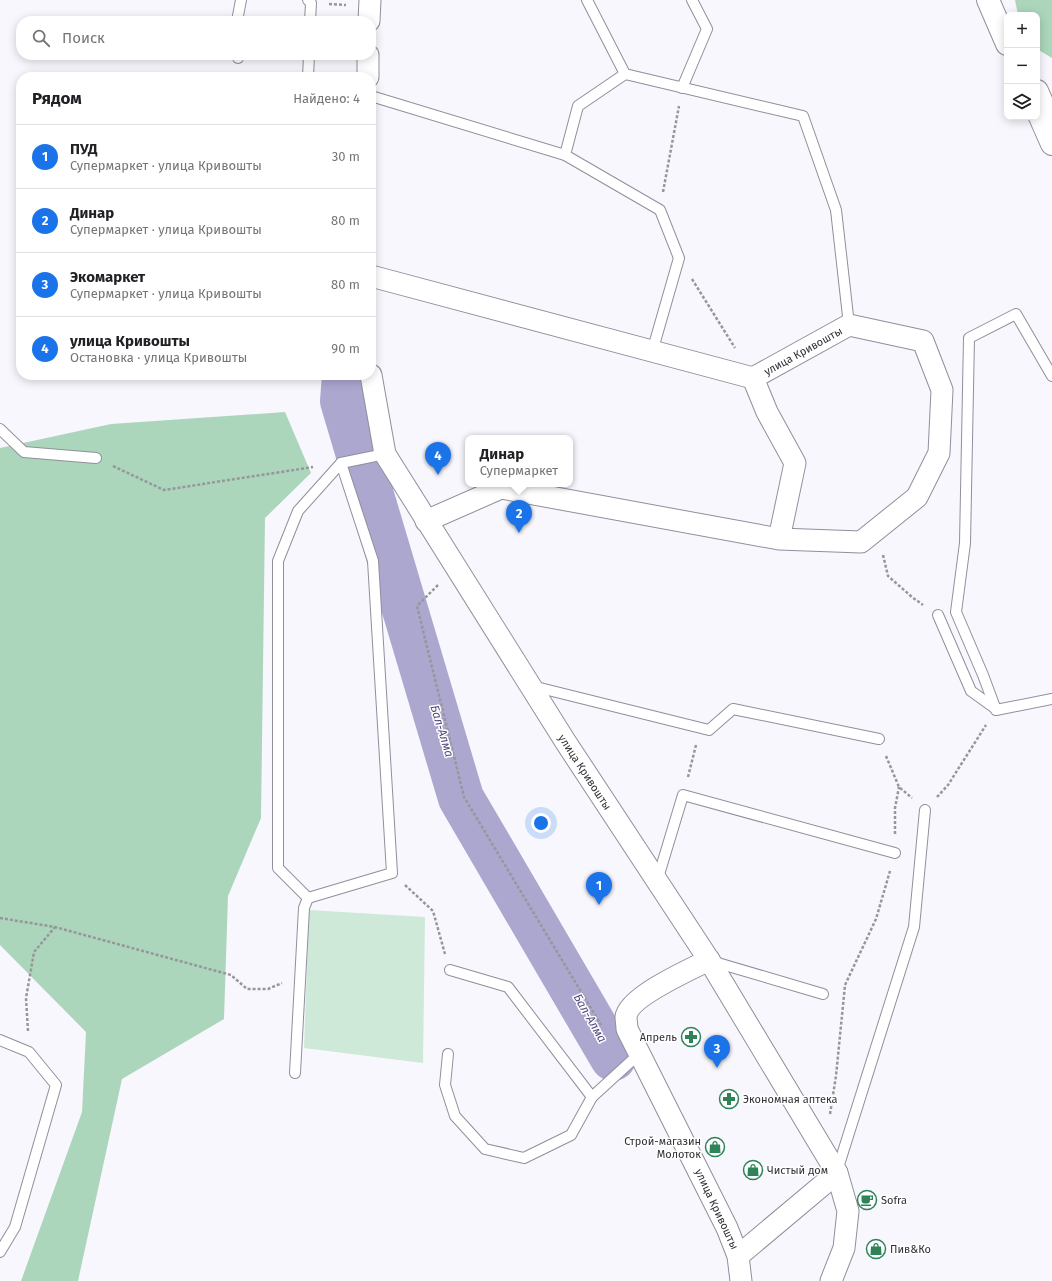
<!DOCTYPE html>
<html lang="ru">
<head>
<meta charset="utf-8">
<style>
  :root { --surface:#fff; --page:#f2f2f2; --text:#202124; --muted:#757577; --line:#e0e0e0; --accent:#1a73e8 }
  body { margin:0; font-family:"Fira Sans",sans-serif; background:var(--page); color:var(--text) }
  .controls { position:absolute; right:12px; top:12px; display:grid; overflow:hidden; border-radius:8px; box-shadow:0 2px 10px #0003 }
  .controls button { width:36px; height:36px; display:grid; place-items:center; padding:0; border:0; border-bottom:1px solid var(--line); background:var(--surface); color:var(--text); font:20px sans-serif }
  .you { position:absolute; left:541px; top:823px; width:14px; height:14px; margin:-10px; border:3px solid #fff; border-radius:50%; background:#1a73e8; box-shadow:0 0 0 6px #1a73e833 }
  .badge { display:grid; place-items:center; width:26px; height:26px; border-radius:50%; background:var(--accent); color:#fff; font-size:13px; font-weight:700 }
  .pin { position:absolute; translate:-50% -33px; filter:drop-shadow(0 1px 2px #0008) }
  .pin::after { content:''; position:absolute; top:21px; width:14px; height:12px; background:inherit; clip-path:polygon(0 0,100% 0,50% 100%) }
  .popup { position:absolute; left:465px; top:435px; width:108px; height:52px; box-sizing:border-box; display:grid; place-content:center; border-radius:8px; background:var(--surface); filter:drop-shadow(0 1px 3px #0005); font-size:13px; white-space:nowrap; color:var(--muted) }
  .popup b { font-size:15px; color:var(--text) }
  .popup::after { content:''; position:absolute; left:50%; top:100%; margin-left:-8px; border:8px solid transparent; border-top-color:var(--surface) }
  .list { margin:0; padding:0; list-style:none }
  h2 { display:flex; justify-content:space-between; align-items:center; height:52px; margin:0; padding:0 16px; font-size:17px }
  h2 small { font-size:13px; font-weight:400; color:var(--muted) }
  .list li { display:grid; grid-template-columns:26px 1fr auto; gap:12px; align-items:center; box-sizing:border-box; height:64px; padding:0 16px; border-top:1px solid var(--line) }
  .list b { display:block; font-size:15px; white-space:nowrap }
  .list p { margin:0; font-size:13px; white-space:nowrap; color:var(--muted) }
  .list em { font-size:13px; font-style:normal; color:var(--muted) }
  .icon { flex:none; width:22px; height:22px; fill:none; stroke:currentColor; stroke-width:2; stroke-linecap:round; stroke-linejoin:round }
  .map { position:relative; flex:none; width:1052px; height:1281px; overflow:hidden }
  .search { position:absolute; background:var(--surface); box-shadow:0 2px 10px #0003; left:16px; top:16px; width:360px; height:44px; display:flex; align-items:center; gap:10px; box-sizing:border-box; padding:0 14px; border-radius:16px; color:var(--muted); font-size:15px }
  .panel { position:absolute; background:var(--surface); box-shadow:0 2px 10px #0003; left:16px; top:72px; width:360px; height:308px; border-radius:16px }
  .map>svg:first-child { display:block }
  .green { fill:#cee9d8 }
  .forest { fill:#acd6bc }
  .lines { fill:none; stroke-linecap:round; stroke-linejoin:round }
  .river { stroke:#aca7cf; stroke-width:46 }
  .lane-casing { stroke:#908f9c; stroke-width:12 }
  .street-casing { stroke:#908f9c; stroke-width:23 }
  .highway-casing { stroke:#908f9c; stroke-width:24 }
  .path { stroke:#96969b; stroke-width:2.5; stroke-dasharray:3 2; stroke-linecap:butt }
  .lane { stroke:#fff; stroke-width:10 }
  .street { stroke:#fff; stroke-width:21 }
  .highway { stroke:#fff; stroke-width:22 }
  .labels { text-anchor:middle; stroke-width:3; stroke-linejoin:round; paint-order:stroke }
  .street-label { font-size:11px; fill:#303035; stroke:#fff }
  .poi-label { font-size:11px; fill:#303035; stroke:#fff; text-anchor:start }
  .water-label { font-size:12px; font-style:italic; fill:#53487e; stroke:#fff }
</style>
</head>
<body>
<div class="map">
<svg width="1052" height="1281" viewBox="0 0 1052 1281">
  <rect width="100%" height="100%" fill="#f8f7fd"/>
  <!-- green -->
  <polygon class="green" points="309,910 425,917 423,1063 304,1048"/>
  <!-- forest -->
  <g class="forest">
    <polygon points="1015,0 1052,0 1052,58 1037,49 1037,15 1018,15"/>
    <polygon points="285,412 311,473 265,518 261,818 228,896 224,1019 122,1079 78,1281 21,1281 82,1112 86,1032 0,945 0,448 111,424"/>
  </g>
  <g class="lines">
    <!-- river -->
    <polyline class="river" points="345,375 343,401 461,798 613,1058"/>
    <defs>
      <g id="lane">
        <polyline points="308,0 311,3 310,21"/>
        <polyline points="587,0 625,74 803,116 836,210 849,325"/>
        <polyline points="237,21 241,0"/>
        <polyline points="238,55 238,58"/>
        <polyline points="308,77 309,55"/>
        <polyline points="682,88 707,29 692,0"/>
        <polyline points="371,96 565,155 660,210 679,258 652,352"/>
        <polyline points="565,155 578,106 625,74"/>
        <polyline points="1052,376 1016,314 969,338 965,543 956,612 983,675 996,710 1052,699"/>
        <polyline points="0,429 24,452 96,458"/>
        <polyline points="938,615 971,691 996,709"/>
        <polyline points="532,686 709,730 733,709 879,739"/>
        <polyline points="657,881 683,795 895,853"/>
        <polyline points="308,898 278,868 278,561 298,511 341,463 385,454"/>
        <polyline points="711,961 823,994"/>
        <polyline points="450,970 508,987 592,1097 639,1054"/>
        <polyline points="0,1040 29,1052 56,1085 15,1227 0,1252"/>
        <polyline points="448,1054 445,1085 455,1116 485,1149 524,1158 571,1135 592,1097"/>
        <polyline points="295,1073 304,908 308,898 392,873 373,561 341,463"/>
        <polyline points="837,1171 914,927 925,810"/>
      </g>
      <g id="street">
        <polyline points="369,21 370,0"/>
        <polyline points="368,77 368,55"/>
        <polyline points="371,276 753,378"/>
        <polyline points="371,375 385,454 565,741 709,960 837,1173 848,1211 844,1248 831,1281"/>
        <polyline points="426,521 501,488 779,539 795,463 767,412 753,378 849,325 923,341 942,390 939,453 917,497 861,542 779,539"/>
        <path d="M709 960C691 969 628 997 626 1017 626 1020 627 1025 627 1029L727 1228 738 1256 741 1281"/>
        <polyline points="738,1256 837,1173"/>
      </g>
      <g id="highway">
        <polyline points="988,0 1007,44"/>
        <polyline points="1037,91 1051,123"/>
        <polyline points="1037,110 1052,144"/>
      </g>
    </defs>
    <!-- lane casing -->
    <use href="#lane" class="lane-casing"/>
    <!-- street casing -->
    <use href="#street" class="street-casing"/>
    <!-- highway casing -->
    <use href="#highway" class="highway-casing"/>
    <!-- path -->
    <g class="path">
      <polyline points="329,4 346,5"/>
      <polyline points="663,192 679,106"/>
      <polyline points="692,279 735,348"/>
      <polyline points="113,466 164,490 313,467"/>
      <polyline points="883,555 888,576 912,597 923,605"/>
      <polyline points="438,585 417,606 464,797 601,1025"/>
      <polyline points="886,756 899,787 912,798"/>
      <polyline points="688,777 696,745"/>
      <polyline points="937,797 948,785 986,725"/>
      <polyline points="895,834 895,808 899,787"/>
      <polyline points="405,885 433,911 445,954"/>
      <polyline points="0,918 55,927 231,975 247,989 268,989 282,983"/>
      <polyline points="28,1031 26,998 34,952 55,927"/>
      <polyline points="830,1114 836,1076 845,985 876,919 890,871"/>
    </g>
    <!-- lane -->
    <use href="#lane" class="lane"/>
    <!-- street -->
    <use href="#street" class="street"/>
    <!-- highway -->
    <use href="#highway" class="highway"/>
  </g>
  <!-- icons -->
  <defs>
    <symbol id="pharmacy-ring" viewBox="-11 -11 22 22"><circle r="9.5" fill="#fff" stroke="#2e8458" stroke-width="1.5"/><path d="M-2-6h4v4h4v4h-4v4h-4v-4h-4v-4h4Z" fill="#2e8458"/></symbol>
    <symbol id="shop-ring" viewBox="-11 -11 22 22"><circle r="9.5" fill="#fff" stroke="#2e8458" stroke-width="1.5"/><path d="M-5-2.5h2.3a2.7 3.5 0 0 1 5.4 0H5L5.5 6h-11ZM-1.5-2.5h3a1.5 2.3 0 0 0-3 0Z" fill="#2e8458"/></symbol>
    <symbol id="cafe-ring" viewBox="-11 -11 22 22"><circle r="9.5" fill="#fff" stroke="#2e8458" stroke-width="1.5"/><path d="M-5.5-4.5H6V0H3Q3 3.5 0 3.5H-2.5Q-5.5 3.5-5.5 0ZM3-3.2v2h1.7v-2ZM-6 4.5H4V6H-6Z" fill="#2e8458"/></symbol>
  </defs>
  <g fill-rule="evenodd">
    <use href="#pharmacy-ring" x="680" y="1026" width="22" height="22"/>
    <use href="#pharmacy-ring" x="718" y="1088" width="22" height="22"/>
    <use href="#shop-ring" x="704" y="1136" width="22" height="22"/>
    <use href="#shop-ring" x="742" y="1159" width="22" height="22"/>
    <use href="#cafe-ring" x="856" y="1189" width="22" height="22"/>
    <use href="#shop-ring" x="865" y="1238" width="22" height="22"/>
  </g>
  <g class="labels">
    <!-- street labels -->
    <g class="street-label">
      <text transform="translate(803 351) rotate(-29)" y="4">улица Кривошты</text>
      <text transform="translate(585 772) rotate(57)" y="4">улица Кривошты</text>
      <text transform="translate(717 1209) rotate(65)" y="4">улица Кривошты</text>
    </g>
    <!-- poi labels -->
    <g class="poi-label">
      <text x="677" y="1041" text-anchor="end">Апрель</text>
      <text x="743" y="1103">Экономная аптека</text>
      <text x="701" y="1145" text-anchor="end">Строй-магазин<tspan x="701" dy="13">Молоток</tspan></text>
      <text x="767" y="1174">Чистый дом</text>
      <text x="881" y="1204">Sofra</text>
      <text x="890" y="1253">Пив&amp;Ко</text>
    </g>
    <!-- water labels -->
    <g class="water-label">
      <text transform="translate(442 731) rotate(73)" y="4">Бал-Алма</text>
      <text transform="translate(590 1018) rotate(60)" y="4">Бал-Алма</text>
    </g>
  </g>
</svg>
<div class="controls">
<button>+</button>
<button>−</button>
<button><svg class="icon" aria-label="layers" viewBox="0 0 24 24"><path d="M12 4l9 5-9 5-9-5zM3 14l9 5 9-5"/></svg></button>
</div>
<div class="you"></div>
<div class="pin badge" style="left:599px;top:905px">1</div>
<div class="pin badge" style="left:519px;top:533px">2</div>
<div class="popup"><b>Динар</b>Супермаркет</div>
<div class="pin badge" style="left:717px;top:1068px">3</div>
<div class="pin badge" style="left:438px;top:475px">4</div>
<div class="search"><svg class="icon" aria-label="search" viewBox="0 0 24 24"><circle cx="10" cy="10" r="6"/><path d="M15 15l6 6"/></svg>Поиск</div>
<section class="panel">
<h2>Рядом<small>Найдено: 4</small></h2>
<ul class="list">
<li><span class="badge">1</span><div><b>ПУД</b><p>Супермаркет · улица Кривошты</p></div><em>30 m</em></li>
<li><span class="badge">2</span><div><b>Динар</b><p>Супермаркет · улица Кривошты</p></div><em>80 m</em></li>
<li><span class="badge">3</span><div><b>Экомаркет</b><p>Супермаркет · улица Кривошты</p></div><em>80 m</em></li>
<li><span class="badge">4</span><div><b>улица Кривошты</b><p>Остановка · улица Кривошты</p></div><em>90 m</em></li>
</ul>
</section>
</div>
</body>
</html>
